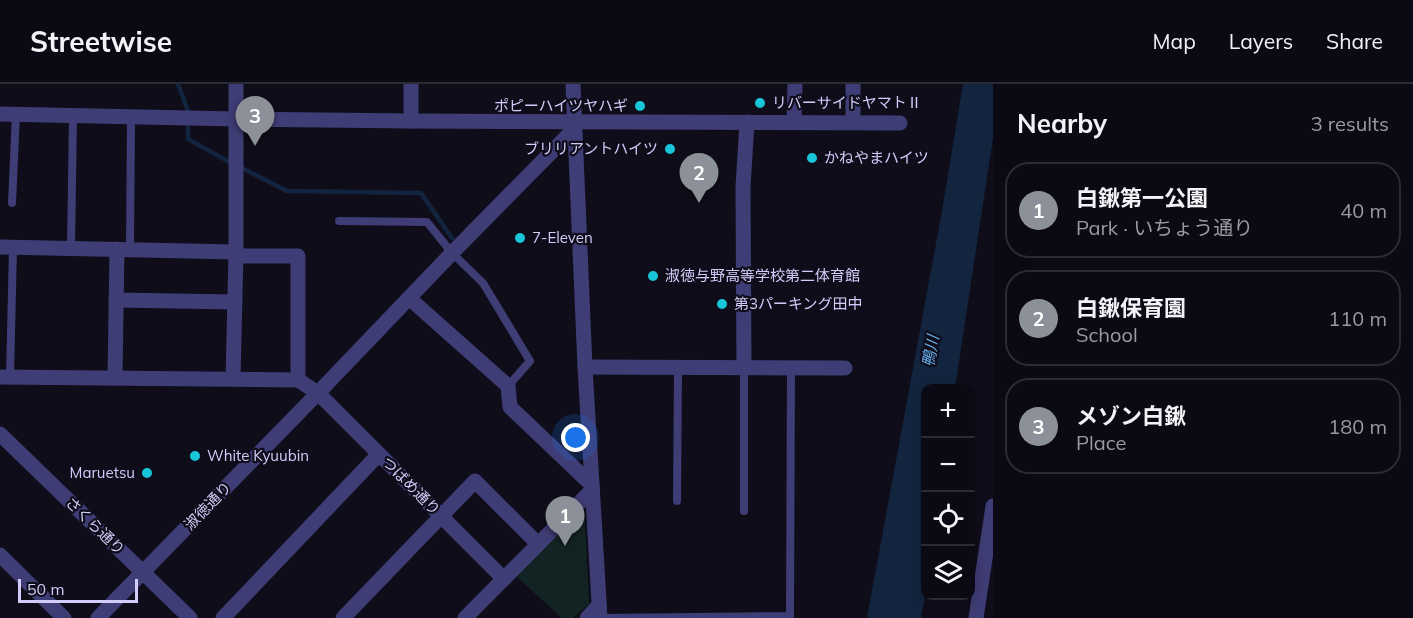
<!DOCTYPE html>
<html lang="en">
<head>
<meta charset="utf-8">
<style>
  :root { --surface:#0b0a14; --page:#14131d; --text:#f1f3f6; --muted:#9a9aa0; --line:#2b2b34; --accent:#8c9099 }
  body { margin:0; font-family:Mulish,"Noto Sans JP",sans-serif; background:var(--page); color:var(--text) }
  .controls { position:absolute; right:18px; bottom:18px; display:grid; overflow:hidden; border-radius:12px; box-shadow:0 3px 15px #0003 }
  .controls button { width:54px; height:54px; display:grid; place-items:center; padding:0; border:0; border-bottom:2px solid var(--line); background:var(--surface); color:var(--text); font:30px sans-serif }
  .scale { position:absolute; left:18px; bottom:15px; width:120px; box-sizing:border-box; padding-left:6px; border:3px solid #d1ccf9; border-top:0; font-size:16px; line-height:21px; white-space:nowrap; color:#d1ccf9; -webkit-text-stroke:4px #0f0d1a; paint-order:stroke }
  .you { position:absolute; left:576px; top:354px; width:21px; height:21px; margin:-15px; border:4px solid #fff; border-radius:50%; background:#1a73e8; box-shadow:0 0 0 9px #1a73e833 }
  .badge { display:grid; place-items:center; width:39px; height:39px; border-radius:50%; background:var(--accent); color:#fff; font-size:20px; font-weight:700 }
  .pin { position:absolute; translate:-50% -50px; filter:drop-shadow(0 2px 3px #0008) }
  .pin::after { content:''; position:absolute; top:32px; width:21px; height:18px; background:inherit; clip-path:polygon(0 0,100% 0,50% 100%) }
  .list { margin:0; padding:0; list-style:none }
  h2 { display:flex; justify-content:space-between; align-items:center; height:78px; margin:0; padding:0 24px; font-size:26px }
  h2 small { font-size:20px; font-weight:400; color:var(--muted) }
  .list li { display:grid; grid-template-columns:39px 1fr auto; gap:18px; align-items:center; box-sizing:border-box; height:96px; margin:0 12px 12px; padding:0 12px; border:2px solid var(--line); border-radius:24px }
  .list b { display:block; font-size:22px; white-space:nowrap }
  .list p { margin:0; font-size:20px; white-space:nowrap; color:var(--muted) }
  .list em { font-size:20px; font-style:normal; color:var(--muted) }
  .icon { flex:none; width:33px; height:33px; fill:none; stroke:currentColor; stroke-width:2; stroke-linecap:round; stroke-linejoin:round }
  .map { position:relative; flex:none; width:993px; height:534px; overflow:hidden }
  header { display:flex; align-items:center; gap:36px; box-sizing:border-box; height:84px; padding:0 30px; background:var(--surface); border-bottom:2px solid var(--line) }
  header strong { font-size:28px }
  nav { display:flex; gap:33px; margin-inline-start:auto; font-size:21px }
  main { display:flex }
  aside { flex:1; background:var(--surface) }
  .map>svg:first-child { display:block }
  .green { fill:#112423 }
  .water { fill:#12243e }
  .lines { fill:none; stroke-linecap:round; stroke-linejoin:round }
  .stream { stroke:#12243e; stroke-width:4.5 }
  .service { stroke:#3f3d75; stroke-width:8 }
  .minor { stroke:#3f3d75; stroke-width:15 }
  .tertiary { stroke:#3f3d75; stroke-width:15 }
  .poi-dot { fill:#18c6d9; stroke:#0f0d1a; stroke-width:2 }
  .labels { text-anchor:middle; stroke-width:4.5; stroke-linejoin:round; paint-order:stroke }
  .poi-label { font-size:15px; fill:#d1ccf9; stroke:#0f0d1a; text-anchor:start }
  .street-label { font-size:15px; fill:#d1ccf9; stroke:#0f0d1a }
  .water-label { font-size:16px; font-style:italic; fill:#65aeee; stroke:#0f0d1a }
</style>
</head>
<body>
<header>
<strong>Streetwise</strong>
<nav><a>Map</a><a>Layers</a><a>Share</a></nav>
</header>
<main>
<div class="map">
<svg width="993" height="534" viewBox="0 0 993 534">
  <rect width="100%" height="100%" fill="#0f0d1a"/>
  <!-- green -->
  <polygon class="green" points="575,429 585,433 589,520 573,534 562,534 515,491"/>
  <!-- water -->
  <polygon class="water" points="963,0 993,0 993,54 955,304 926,304 926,506 921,534 867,534 942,127"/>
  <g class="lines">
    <!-- stream -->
    <g class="stream">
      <polyline points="178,0 188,27 188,55 233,80"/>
      <polyline points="240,83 287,107 421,109 452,154"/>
    </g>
    <!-- service -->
    <g class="service">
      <polyline points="12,119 16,30"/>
      <polyline points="339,137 427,138 452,169 483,199 530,277 508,302"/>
      <polyline points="71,164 73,31"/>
      <polyline points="130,166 131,33"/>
      <polyline points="744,284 744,427"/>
      <polyline points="10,293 13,163"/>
      <polyline points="677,417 678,284"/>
      <polyline points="600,534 790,532 791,284"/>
    </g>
    <!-- minor -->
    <g class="minor">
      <polyline points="0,30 236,35 411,37 900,39"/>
      <polyline points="411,37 411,0"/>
      <polyline points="794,38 795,0"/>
      <polyline points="853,38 853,0"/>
      <polyline points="0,163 236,168"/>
      <polyline points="236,172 298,172 298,296"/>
      <polyline points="409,214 508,302 510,323 592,401"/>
      <polyline points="116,216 235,218"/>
      <polyline points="585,283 845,284"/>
      <polyline points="744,284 743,103 747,38"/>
      <polyline points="0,293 298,296 318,309 504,495"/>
      <polyline points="115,294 117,165"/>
      <polyline points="233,295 236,168 236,0"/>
      <polyline points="0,350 190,534"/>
      <polyline points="0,471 64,534"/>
      <polyline points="98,534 318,309"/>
      <polyline points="223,534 379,370"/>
      <polyline points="343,534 475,397 538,460"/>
      <polyline points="465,534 592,406"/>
      <polyline points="587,534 599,521"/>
      <polyline points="976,534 993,422"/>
    </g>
    <!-- tertiary -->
    <g class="tertiary">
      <polyline points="573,0 585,283 600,534"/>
      <polyline points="318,309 452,169 575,44"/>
    </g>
  </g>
  <!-- markers -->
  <g class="poi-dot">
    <circle cx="760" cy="19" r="6"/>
    <circle cx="640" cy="22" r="6"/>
    <circle cx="670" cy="65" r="6"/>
    <circle cx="812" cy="74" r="6"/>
    <circle cx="520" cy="154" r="6"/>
    <circle cx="653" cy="192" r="6"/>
    <circle cx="722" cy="220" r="6"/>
    <circle cx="195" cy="372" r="6"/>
    <circle cx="147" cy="389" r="6"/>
  </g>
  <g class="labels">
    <!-- poi labels -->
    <g class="poi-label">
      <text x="772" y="24">リバーサイドヤマトⅡ</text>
      <text x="628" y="27" text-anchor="end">ポピーハイツヤハギ</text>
      <text x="658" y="70" text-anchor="end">ブリリアントハイツ</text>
      <text x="824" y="79">かねやまハイツ</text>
      <text x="532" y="159">7-Eleven</text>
      <text x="665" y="197">淑徳与野高等学校第二体育館</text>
      <text x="734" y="225">第3パーキング田中</text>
      <text x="207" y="377">White Kyuubin</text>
      <text x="135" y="394" text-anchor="end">Maruetsu</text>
    </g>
    <!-- street labels -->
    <g class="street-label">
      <text transform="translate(411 402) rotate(45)" y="5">つばめ通り</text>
      <text transform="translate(208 422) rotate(-46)" y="5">淑徳通り</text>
      <text transform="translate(95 442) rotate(44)" y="5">さくら通り</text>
    </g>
    <!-- water labels -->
    <g class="water-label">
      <text transform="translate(930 267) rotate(-80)" y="6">鴨川</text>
    </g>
  </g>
</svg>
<div class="controls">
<button>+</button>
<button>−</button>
<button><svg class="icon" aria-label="locate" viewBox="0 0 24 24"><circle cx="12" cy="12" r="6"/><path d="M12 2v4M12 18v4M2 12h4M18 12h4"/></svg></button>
<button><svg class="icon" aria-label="layers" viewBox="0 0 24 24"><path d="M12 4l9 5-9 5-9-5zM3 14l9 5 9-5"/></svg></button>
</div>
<div class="scale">50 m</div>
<div class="you"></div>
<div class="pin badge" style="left:565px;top:462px">1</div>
<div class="pin badge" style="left:699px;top:119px">2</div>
<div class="pin badge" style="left:255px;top:62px">3</div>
</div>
<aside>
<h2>Nearby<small>3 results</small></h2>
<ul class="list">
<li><span class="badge">1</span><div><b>白鍬第一公園</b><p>Park · いちょう通り</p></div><em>40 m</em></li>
<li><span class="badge">2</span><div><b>白鍬保育園</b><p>School</p></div><em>110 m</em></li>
<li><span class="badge">3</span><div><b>メゾン白鍬</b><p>Place</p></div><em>180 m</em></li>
</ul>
</aside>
</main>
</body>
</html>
